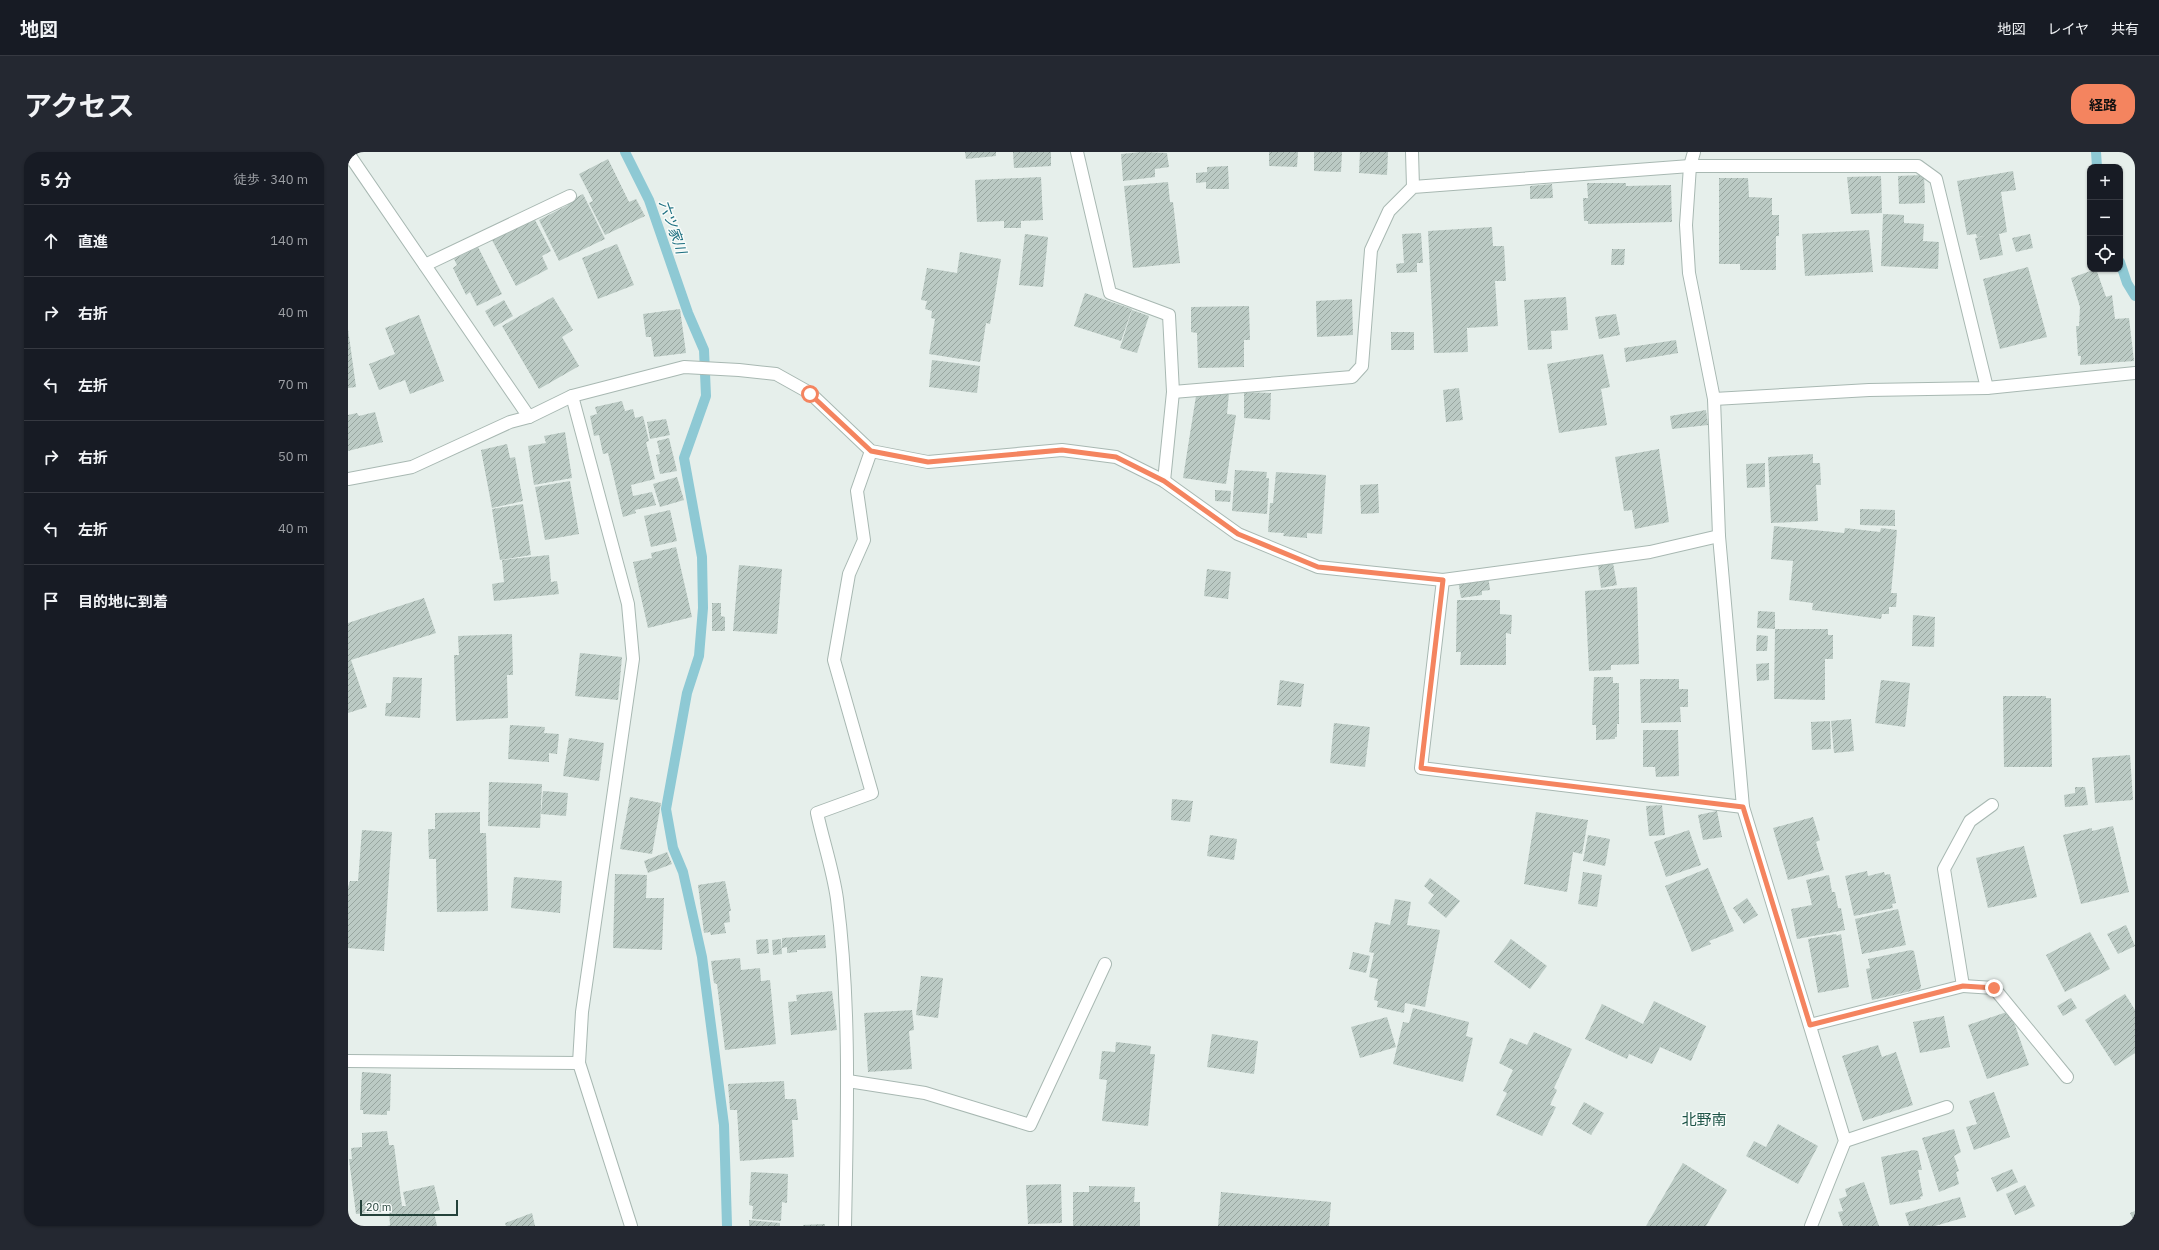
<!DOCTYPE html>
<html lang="ja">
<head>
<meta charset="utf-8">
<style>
  :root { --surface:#171b24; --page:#242831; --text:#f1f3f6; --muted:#9ea1a6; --line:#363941; --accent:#f4845f }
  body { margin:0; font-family:"IBM Plex Sans","Noto Sans JP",sans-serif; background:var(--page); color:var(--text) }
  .controls { position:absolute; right:12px; top:12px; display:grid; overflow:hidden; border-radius:8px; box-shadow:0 1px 3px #0004 }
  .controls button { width:36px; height:36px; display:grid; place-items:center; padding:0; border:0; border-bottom:1px solid var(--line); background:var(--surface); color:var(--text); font:20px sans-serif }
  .scale { position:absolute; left:12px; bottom:10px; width:98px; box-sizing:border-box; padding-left:4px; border:2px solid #24423a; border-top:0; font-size:11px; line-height:14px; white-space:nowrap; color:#24423a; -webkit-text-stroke:3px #f7fbf9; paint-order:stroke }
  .stop { position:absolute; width:12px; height:12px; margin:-9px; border:3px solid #f4845f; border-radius:50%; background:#fff }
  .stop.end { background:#f4845f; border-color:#fff; box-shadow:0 1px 4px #0008 }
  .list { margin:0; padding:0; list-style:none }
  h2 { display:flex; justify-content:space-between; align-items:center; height:52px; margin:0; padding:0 16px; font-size:17px }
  h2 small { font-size:13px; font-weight:400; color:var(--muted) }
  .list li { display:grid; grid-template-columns:26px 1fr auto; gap:12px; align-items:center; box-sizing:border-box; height:72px; padding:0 16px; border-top:1px solid var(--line) }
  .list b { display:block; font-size:15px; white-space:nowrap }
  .list em { font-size:13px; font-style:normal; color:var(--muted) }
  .icon { flex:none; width:22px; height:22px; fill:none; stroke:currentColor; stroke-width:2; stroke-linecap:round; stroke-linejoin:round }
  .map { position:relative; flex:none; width:1787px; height:1074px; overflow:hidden; border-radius:16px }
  header { display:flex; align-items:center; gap:24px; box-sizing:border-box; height:56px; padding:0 20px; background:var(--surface); border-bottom:1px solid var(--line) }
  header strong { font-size:19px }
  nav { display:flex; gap:22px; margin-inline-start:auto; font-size:14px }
  .intro { display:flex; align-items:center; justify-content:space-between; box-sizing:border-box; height:96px; padding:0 24px }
  h1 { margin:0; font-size:28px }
  .button { padding:10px 18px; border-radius:16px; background:var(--accent); color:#111; font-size:14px; font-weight:700 }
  main { display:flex; gap:24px; padding:0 24px }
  aside { flex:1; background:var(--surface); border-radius:16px; box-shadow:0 1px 3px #0004 }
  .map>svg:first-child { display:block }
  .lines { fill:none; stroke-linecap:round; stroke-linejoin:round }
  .stream { stroke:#8ec9d4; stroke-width:10 }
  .building { fill:url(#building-hatch) }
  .minor-casing { stroke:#a8b8b2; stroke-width:14 }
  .minor { stroke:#fff; stroke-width:12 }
  .route { stroke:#f4845f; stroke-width:5 }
  .labels { text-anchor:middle; stroke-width:3; stroke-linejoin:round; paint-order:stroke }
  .water-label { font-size:14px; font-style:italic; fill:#1c6f80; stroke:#f7fbf9 }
  .quarter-label { font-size:15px; fill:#1f5548; stroke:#f7fbf9 }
</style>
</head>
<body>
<header>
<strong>地図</strong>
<nav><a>地図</a><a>レイヤ</a><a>共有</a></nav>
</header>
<div class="intro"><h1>アクセス</h1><a class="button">経路</a></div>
<main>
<aside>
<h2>5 分<small>徒歩 · 340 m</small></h2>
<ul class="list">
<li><svg class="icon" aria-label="ahead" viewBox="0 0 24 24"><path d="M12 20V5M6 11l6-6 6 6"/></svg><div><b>直進</b></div><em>140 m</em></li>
<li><svg class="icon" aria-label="right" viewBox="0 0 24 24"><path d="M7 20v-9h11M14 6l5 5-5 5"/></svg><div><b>右折</b></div><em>40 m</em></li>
<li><svg class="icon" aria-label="left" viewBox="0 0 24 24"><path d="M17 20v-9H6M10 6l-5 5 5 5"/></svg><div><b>左折</b></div><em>70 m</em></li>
<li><svg class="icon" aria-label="right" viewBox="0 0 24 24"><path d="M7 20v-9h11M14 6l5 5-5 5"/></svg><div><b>右折</b></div><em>50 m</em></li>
<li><svg class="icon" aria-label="left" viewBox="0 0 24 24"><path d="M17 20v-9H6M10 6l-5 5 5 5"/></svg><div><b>左折</b></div><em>40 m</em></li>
<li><svg class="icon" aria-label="arrive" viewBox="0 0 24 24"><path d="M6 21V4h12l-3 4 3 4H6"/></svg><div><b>目的地に到着</b></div></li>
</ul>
</aside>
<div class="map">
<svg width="1787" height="1074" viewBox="0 0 1787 1074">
  <defs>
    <pattern id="building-hatch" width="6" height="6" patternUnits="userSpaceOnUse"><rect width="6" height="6" fill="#bbcac4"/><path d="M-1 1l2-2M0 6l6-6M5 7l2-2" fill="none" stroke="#98a6a0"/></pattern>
  </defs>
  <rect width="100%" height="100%" fill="#e6efeb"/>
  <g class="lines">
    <!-- stream -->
    <g class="stream">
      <polyline points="277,0 301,48 340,161 356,198 358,244 336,306 354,405 355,456 351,504 339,541 318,657 325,696 335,720 354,805 376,973 379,1074"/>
      <polyline points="1748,0 1749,15"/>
      <polyline points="1772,110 1779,131 1787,144"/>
    </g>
  </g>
  <!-- building -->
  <g class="building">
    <polygon points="617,0 648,0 648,4 618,7"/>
    <polygon points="665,0 703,0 703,14 666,16"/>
    <polygon points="794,0 819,1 821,15 807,17 807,25 775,29 773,2"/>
    <polygon points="921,0 950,0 949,15 921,14"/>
    <polygon points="966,0 994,0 993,20 966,19"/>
    <polygon points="1012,0 1040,0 1039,23 1011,21"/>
    <polygon points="260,7 281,50 288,47 297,64 257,83 241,51 245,49 231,22"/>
    <polygon points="880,14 881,37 858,37 858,30 848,31 848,21 859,20 859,15"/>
    <polygon points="1665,19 1668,38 1653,40 1659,80 1651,82 1655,103 1632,108 1627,86 1637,84 1629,85 1628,82 1619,83 1609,29"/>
    <polygon points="1576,23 1577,51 1551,52 1550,24"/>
    <polygon points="1533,24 1534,61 1503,62 1499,25"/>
    <polygon points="693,25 695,68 673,69 673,76 656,76 656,69 629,70 627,28"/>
    <polygon points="1371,26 1400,26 1401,45 1424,46 1424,63 1431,63 1431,84 1428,84 1428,118 1392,118 1392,112 1371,112"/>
    <polygon points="820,30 822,50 825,50 832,111 785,116 776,34"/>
    <polygon points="1239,31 1278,31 1278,34 1323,33 1324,70 1240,72 1240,69 1236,69 1235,46 1240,46"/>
    <polygon points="1204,32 1205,46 1182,47 1182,34"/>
    <polygon points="235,42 257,87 211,109 191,68 220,53 219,50"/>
    <polygon points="1535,62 1556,63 1556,71 1576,72 1575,89 1591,90 1590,117 1533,114"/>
    <polygon points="186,66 203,99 194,104 200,117 168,134 144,88"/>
    <polygon points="1144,75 1145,94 1156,94 1158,129 1147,129 1150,174 1119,176 1120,200 1086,201 1080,79"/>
    <polygon points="1521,78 1525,120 1457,124 1454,82"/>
    <polygon points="1073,81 1075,111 1069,111 1069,120 1049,121 1048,112 1056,111 1054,82"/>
    <polygon points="677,82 700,85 695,135 671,133"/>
    <polygon points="1682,82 1685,96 1668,100 1664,86"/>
    <polygon points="269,92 286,133 250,147 234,106"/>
    <polygon points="130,95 154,142 129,154 122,140 118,143 105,116 109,113 106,107"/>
    <polygon points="1264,97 1277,97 1276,113 1263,113"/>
    <polygon points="612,100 653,107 642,172 638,171 632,210 581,202 587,167 583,166 584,159 577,157 579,149 573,148 579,116 609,121"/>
    <polygon points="1680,115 1699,185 1652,197 1635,127"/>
    <polygon points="1748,117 1758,145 1764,143 1767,167 1781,166 1786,209 1732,213 1733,204 1730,204 1728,174 1731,174 1732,155 1723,126"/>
    <polygon points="737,141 784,157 773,189 726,174"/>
    <polygon points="205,145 225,178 214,185 231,214 191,237 154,174"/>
    <polygon points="1218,145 1220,178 1203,179 1204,197 1180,198 1176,148"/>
    <polygon points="1004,147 1005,183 969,185 968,149"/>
    <polygon points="156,148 165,164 146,175 137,159"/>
    <polygon points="901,154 902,188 896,188 896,215 850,216 849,181 843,180 843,155"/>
    <polygon points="332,157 338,201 306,205 303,185 298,185 295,162"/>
    <polygon points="784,158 801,164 789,201 772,196"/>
    <polygon points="1268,162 1272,183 1251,187 1247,165"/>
    <polygon points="71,163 96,229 62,242 57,228 31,238 21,212 47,202 37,176"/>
    <polygon points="0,177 8,235 0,236"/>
    <rect x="1043" y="180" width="23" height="18"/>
    <polygon points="1328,188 1330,201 1278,210 1276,196"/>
    <polygon points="1255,202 1262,235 1253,237 1259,273 1211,281 1199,212"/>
    <polygon points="584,208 632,214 629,241 581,235"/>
    <polygon points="1111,236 1115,268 1098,270 1095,238"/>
    <polygon points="896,240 923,241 922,268 896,266"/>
    <polygon points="881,241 879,262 888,263 878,332 835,326 848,244"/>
    <polygon points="274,249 277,259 285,257 287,266 295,264 301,289 298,290 307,327 283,333 285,344 304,340 308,353 287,358 288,361 275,365 260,301 255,302 251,283 246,284 242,264 249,262 247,255"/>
    <polygon points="1358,258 1360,273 1324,277 1322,264"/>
    <polygon points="27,260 35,290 0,299 0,263 9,261 11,264"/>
    <polygon points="318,267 322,283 302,287 299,270"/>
    <polygon points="217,280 224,326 186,333 180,294 198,291 196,284"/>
    <polygon points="321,286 329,319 312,322 308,303 312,302 309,289"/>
    <polygon points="159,292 162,306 167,305 175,349 144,356 133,298"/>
    <polygon points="1311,297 1321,370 1287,377 1284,358 1276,359 1267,305"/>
    <polygon points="1465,302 1465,311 1472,311 1473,333 1468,333 1470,369 1423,371 1420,305"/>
    <polygon points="1417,311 1417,335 1399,336 1398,312"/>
    <polygon points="887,318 919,320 918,326 921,326 919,362 884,359"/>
    <polygon points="928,320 978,323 974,382 959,381 959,386 935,384 936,381 920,380 922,351 925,351"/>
    <polygon points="329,325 336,348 312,355 305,332"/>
    <polygon points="222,329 231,382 197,388 187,335"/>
    <polygon points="1030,332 1031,361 1013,362 1012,333"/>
    <polygon points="867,338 883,339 882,350 867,349"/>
    <polygon points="175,352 183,403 152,408 144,357"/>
    <polygon points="1512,357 1547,358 1547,374 1512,373"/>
    <polygon points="322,358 329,389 303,395 296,364"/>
    <polygon points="1426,374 1496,381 1497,376 1532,380 1533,376 1549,378 1543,441 1549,441 1548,455 1541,455 1541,462 1534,462 1533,467 1464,458 1465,451 1441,448 1445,409 1423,407"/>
    <polygon points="328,395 344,465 300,476 285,410 304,406 303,401"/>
    <polygon points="201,403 203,430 209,429 211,442 146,449 144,432 156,430 154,408"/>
    <polygon points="1265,411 1269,433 1253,436 1250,413"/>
    <polygon points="391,413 434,417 429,482 385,479"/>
    <polygon points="859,417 883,420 880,447 856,444"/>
    <polygon points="1140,423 1142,438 1134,439 1134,443 1113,446 1110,428"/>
    <polygon points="1289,435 1291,512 1263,513 1263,518 1241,519 1237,439"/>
    <polygon points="76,446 88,481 3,508 19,555 0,561 0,471"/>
    <polygon points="1109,448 1152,448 1152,462 1164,463 1163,482 1158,481 1158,513 1112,513 1113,500 1108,500"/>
    <polygon points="364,451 373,451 373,464 377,465 377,479 364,479"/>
    <polygon points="1410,459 1427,460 1427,477 1409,476"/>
    <polygon points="1565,463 1587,465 1586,495 1564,494"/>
    <polygon points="1427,477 1480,477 1480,483 1485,483 1485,507 1477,507 1477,548 1426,547"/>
    <polygon points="164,482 165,523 159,523 160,566 108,569 106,503 111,503 110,484"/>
    <polygon points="1409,483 1420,484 1419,499 1408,499"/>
    <polygon points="232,501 274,505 270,548 227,544"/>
    <polygon points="1421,511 1421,528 1409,529 1408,512"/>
    <polygon points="45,525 74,526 72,566 37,564 38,551 43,551"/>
    <polygon points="1246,525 1265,525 1265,531 1271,531 1271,572 1269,572 1269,585 1267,585 1267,587 1248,588 1248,573 1244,573"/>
    <polygon points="1292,527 1331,527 1331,537 1340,537 1340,555 1332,555 1333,570 1293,571"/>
    <polygon points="932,528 956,532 953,555 929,553"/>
    <polygon points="1533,528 1562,531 1557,575 1527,571"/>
    <polygon points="1655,544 1698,544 1698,546 1703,546 1704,615 1656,615"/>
    <polygon points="1503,567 1506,599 1486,601 1483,569"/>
    <polygon points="1482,569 1483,597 1464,598 1463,570"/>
    <polygon points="986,571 1022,575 1017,615 982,611"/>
    <polygon points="162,573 197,575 196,581 211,582 209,602 201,601 201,610 160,607"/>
    <polygon points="1295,578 1330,578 1331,624 1308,625 1307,615 1295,615"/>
    <polygon points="221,586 256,591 251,629 215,624"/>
    <polygon points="1782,603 1785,648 1747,651 1744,606"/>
    <polygon points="141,630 194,632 192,676 140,674"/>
    <polygon points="1727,635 1737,635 1740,653 1717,655 1716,643 1727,641"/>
    <polygon points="195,639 220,641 218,664 193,662"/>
    <polygon points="282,645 313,651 304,702 272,697"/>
    <polygon points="824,647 845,649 842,670 823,668"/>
    <polygon points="1314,653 1317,683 1301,684 1298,654"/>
    <polygon points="1369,659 1374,685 1355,688 1350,663"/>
    <polygon points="132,660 132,681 138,681 140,759 89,760 88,707 81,707 80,677 87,677 87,661"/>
    <polygon points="1188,660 1240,668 1234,702 1225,700 1219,740 1176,732"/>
    <polygon points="1465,665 1472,688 1468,690 1476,718 1440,728 1425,676"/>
    <polygon points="1765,674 1781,740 1733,752 1715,683 1744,676 1744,679"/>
    <polygon points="14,678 44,680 36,799 0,796 0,735 2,729 10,729"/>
    <polygon points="1341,678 1353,713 1318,725 1306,690"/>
    <polygon points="862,683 889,687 886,708 859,704"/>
    <polygon points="1240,683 1262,687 1257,714 1235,709"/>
    <polygon points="1676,694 1689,745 1640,756 1628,706"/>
    <polygon points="319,700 324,712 300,721 296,709"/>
    <polygon points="1360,716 1386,779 1361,789 1363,792 1344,800 1317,734"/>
    <polygon points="1519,719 1520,724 1536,720 1537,723 1542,722 1548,751 1544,752 1545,756 1506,764 1497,724"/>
    <polygon points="1235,720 1254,723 1249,755 1230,752"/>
    <polygon points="267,722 299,723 298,746 316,746 314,798 265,796"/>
    <polygon points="1481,723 1484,740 1487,740 1490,756 1493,756 1497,778 1449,787 1443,757 1464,753 1458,728"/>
    <polygon points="166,725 214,729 212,761 163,756"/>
    <polygon points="1082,726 1112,749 1098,766 1080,751 1086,743 1076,734"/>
    <polygon points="377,729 383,759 381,759 382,770 376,771 378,781 363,783 362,780 356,781 350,733"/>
    <polygon points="1399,746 1410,763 1396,772 1385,756"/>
    <polygon points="1047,747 1063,750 1059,773 1092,778 1077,855 1057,851 1056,861 1029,855 1030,849 1026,848 1030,827 1021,825 1026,801 1021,800 1027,770 1042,773"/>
    <polygon points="1550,757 1558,793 1514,802 1507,767"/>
    <polygon points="1778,773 1787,794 1770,802 1759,782"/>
    <polygon points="1742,780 1762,817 1717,840 1698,803"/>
    <polygon points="1488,782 1489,784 1493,782 1501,835 1470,841 1460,787"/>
    <polygon points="477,783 478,796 449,798 449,800 439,801 439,795 434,796 434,786"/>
    <polygon points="420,787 421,801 409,802 408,788"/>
    <polygon points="433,787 434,802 425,803 424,788"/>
    <polygon points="1163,787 1199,814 1182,837 1146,810"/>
    <polygon points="1563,798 1566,799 1573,834 1572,837 1524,848 1518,817 1522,816 1520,807"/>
    <polygon points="1005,800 1022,804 1018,821 1001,817"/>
    <polygon points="392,806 393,818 412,816 413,829 422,828 428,892 377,898 369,832 366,831 363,809"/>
    <polygon points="573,824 595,826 590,866 568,863"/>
    <polygon points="484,839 489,878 443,883 440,850 449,849 448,843"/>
    <polygon points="1777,842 1787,858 1787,901 1767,914 1737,868"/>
    <polygon points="1723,846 1729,856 1715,864 1709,854"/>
    <polygon points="1306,849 1358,874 1343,909 1312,895 1304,912 1281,902 1279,907 1237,887 1254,852 1295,872"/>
    <polygon points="1065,856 1121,870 1118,884 1125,886 1115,930 1045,912 1055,870 1061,871"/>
    <polygon points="564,858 566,878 561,879 564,917 520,920 516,861"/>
    <polygon points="1659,860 1663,862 1681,913 1639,927 1620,873"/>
    <polygon points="1596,864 1602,895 1572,901 1565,870"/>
    <polygon points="1039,865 1048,895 1012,906 1003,875"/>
    <polygon points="1186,880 1224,897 1206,936 1209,938 1202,953 1208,955 1194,984 1148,963 1159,941 1155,939 1165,918 1151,911 1162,886 1179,893"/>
    <polygon points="864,882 910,889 906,922 859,915"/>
    <polygon points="768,890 803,894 802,902 807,902 800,974 754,969 759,928 751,927 754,899 767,900"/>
    <polygon points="1530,893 1534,905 1548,900 1565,953 1515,969 1494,904"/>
    <polygon points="14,920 43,922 42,959 39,959 39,963 15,962 15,958 12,958"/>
    <polygon points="436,929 437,947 448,947 450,968 444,968 446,1005 392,1009 389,958 382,958 380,932"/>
    <polygon points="1646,940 1662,985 1626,998 1618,975 1629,972 1621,949"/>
    <polygon points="1236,950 1256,961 1243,983 1224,972"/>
    <polygon points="1430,972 1470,994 1450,1032 1398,1004 1406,989 1418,995"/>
    <polygon points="1606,977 1613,1000 1606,1004 1611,1019 1608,1020 1611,1032 1591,1040 1574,986"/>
    <polygon points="39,979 41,993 46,993 54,1054 58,1054 55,1040 86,1033 92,1058 86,1060 89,1074 39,1074 42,1073 41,1059 8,1062 1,1007 4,1007 3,996 14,995 14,981"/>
    <polygon points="1566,998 1570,999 1574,1018 1570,1018 1575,1044 1572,1045 1573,1047 1542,1053 1533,1005"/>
    <polygon points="1335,1011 1379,1038 1358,1074 1298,1074"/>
    <polygon points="1664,1017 1670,1030 1649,1040 1643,1026"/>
    <polygon points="403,1020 440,1022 439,1051 434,1050 433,1069 404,1067 405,1054 401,1053"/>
    <polygon points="1516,1030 1531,1074 1495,1074 1490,1060 1495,1059 1491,1047 1499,1044 1497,1037"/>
    <polygon points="713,1032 714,1071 680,1072 678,1033"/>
    <polygon points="1677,1033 1687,1054 1667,1063 1658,1042"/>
    <polygon points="741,1034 787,1035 786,1050 792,1050 792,1074 725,1074 725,1040 741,1040"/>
    <polygon points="873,1040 983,1050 981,1074 870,1074"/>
    <polygon points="1612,1045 1618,1065 1587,1074 1561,1074 1557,1061"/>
    <polygon points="1787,1059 1787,1071 1782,1061"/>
    <polygon points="184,1061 187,1074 158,1074 157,1071"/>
    <polygon points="401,1068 432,1071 432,1074 401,1074"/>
    <polygon points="477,1072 477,1074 455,1074 455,1073"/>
  </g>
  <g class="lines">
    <defs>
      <g id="minor">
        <polyline points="729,0 762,141 821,163 825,240 816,329"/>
        <polyline points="1064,0 1065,35"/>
        <polyline points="1346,0 1342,14 1338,73 1341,121 1366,247 1371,384 1395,655 1497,989 1463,1074"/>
        <polyline points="0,1 181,265"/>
        <polyline points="77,113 222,44"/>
        <polyline points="825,240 1004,225 1014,214 1023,98 1041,59 1065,35 1342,14 1570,14 1588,27 1639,236"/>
        <polyline points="224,244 280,452 285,507 234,860 231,911 283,1074"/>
        <polyline points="1366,247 1521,238 1639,236 1787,221"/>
        <polyline points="0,327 64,315 162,270 181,265 224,244 336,215 391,218 428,222 462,241 523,299 580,310 714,298 768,305 816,329 890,382 970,415 1095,428 1302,400 1371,384"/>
        <polyline points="1095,428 1073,616 1395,655"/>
        <polyline points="1615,834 1646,836 1719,925"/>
        <polyline points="1462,873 1615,834 1596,717 1622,669 1644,653"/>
        <polyline points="0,909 231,911"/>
        <polyline points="500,929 577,941 682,973 757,812"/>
        <polyline points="1497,989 1599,955"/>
        <path d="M497 1074C499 965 503 855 489 747 485 718 475 689 469 661L524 641 486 508 501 422 516 388 509 339 523 299"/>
      </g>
    </defs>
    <!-- minor casing -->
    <use href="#minor" class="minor-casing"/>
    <!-- minor -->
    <use href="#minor" class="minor"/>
  </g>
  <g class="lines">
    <!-- route -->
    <polyline class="route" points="462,242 523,299 580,310 714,298 768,305 816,329 890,382 970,415 1095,428 1073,616 1395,655 1462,873 1615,834 1646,836"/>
  </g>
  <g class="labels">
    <!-- water labels -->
    <g class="water-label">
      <text transform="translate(325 75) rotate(71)" y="5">六ツ家川</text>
    </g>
    <!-- quarter labels -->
    <g class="quarter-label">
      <text x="1356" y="973">北野南</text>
    </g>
  </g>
</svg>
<div class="controls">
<button>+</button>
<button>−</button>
<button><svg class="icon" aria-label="locate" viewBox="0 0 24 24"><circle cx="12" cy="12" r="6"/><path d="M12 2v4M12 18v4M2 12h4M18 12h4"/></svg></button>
</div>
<div class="scale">20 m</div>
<div class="stop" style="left:462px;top:242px"></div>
<div class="stop end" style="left:1646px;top:836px"></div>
</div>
</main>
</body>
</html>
